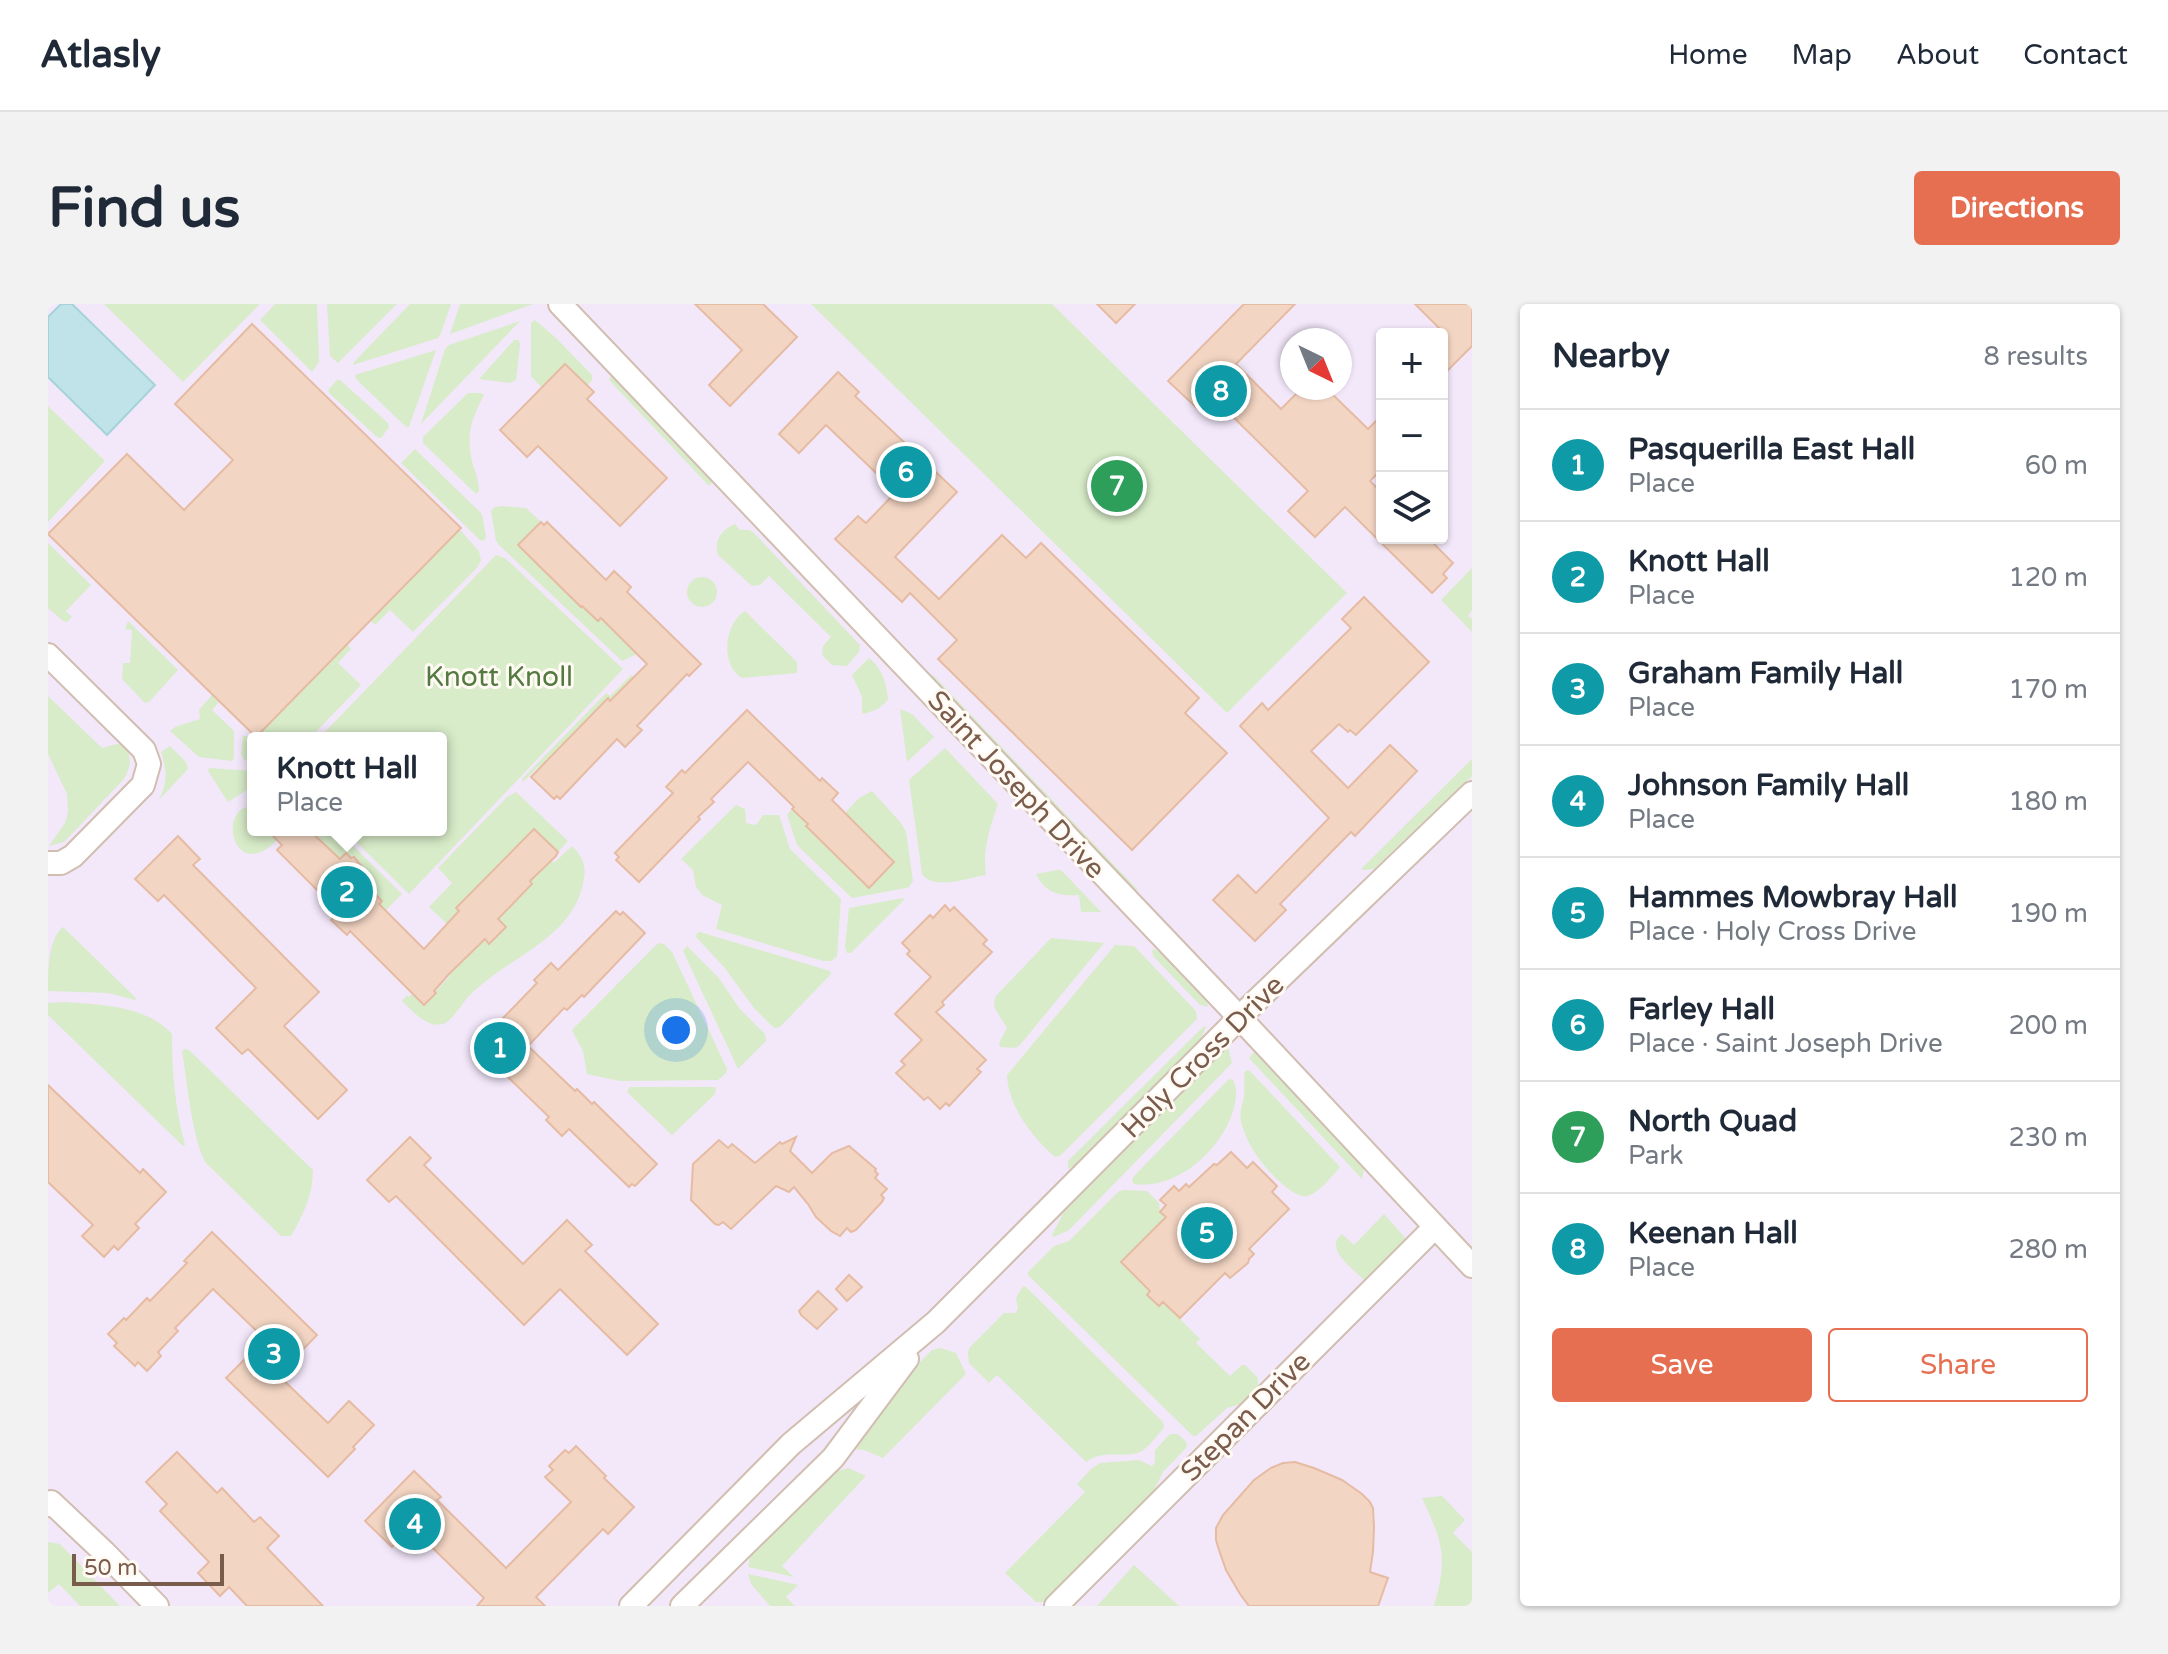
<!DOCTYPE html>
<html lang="en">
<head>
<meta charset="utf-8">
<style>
  :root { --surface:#fff; --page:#f2f2f3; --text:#1f2937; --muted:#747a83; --line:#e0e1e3; --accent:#e76f51 }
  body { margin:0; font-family:"Varela Round",sans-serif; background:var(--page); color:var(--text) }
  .controls { position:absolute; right:24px; top:24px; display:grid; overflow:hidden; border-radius:8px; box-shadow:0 2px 6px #0004 }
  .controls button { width:72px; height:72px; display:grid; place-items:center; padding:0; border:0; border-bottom:2px solid var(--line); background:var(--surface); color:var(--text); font:40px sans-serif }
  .compass { position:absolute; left:1232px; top:24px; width:72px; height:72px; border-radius:50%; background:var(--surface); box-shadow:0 2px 6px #0004; rotate:137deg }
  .scale { position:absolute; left:24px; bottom:20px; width:152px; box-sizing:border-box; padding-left:8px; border:4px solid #7a5c4d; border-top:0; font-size:22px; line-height:28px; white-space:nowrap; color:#7a5c4d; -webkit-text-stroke:6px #fffaf3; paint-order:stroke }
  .you { position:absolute; left:628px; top:726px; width:28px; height:28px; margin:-20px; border:6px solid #fff; border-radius:50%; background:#1a73e8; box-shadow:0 0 0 12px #1a73e833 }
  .badge { display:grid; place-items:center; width:52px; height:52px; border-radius:50%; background:var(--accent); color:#fff; font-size:26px; font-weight:700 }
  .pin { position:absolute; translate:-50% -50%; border:4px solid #fff; box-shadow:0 2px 8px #0006 }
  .popup { position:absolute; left:199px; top:428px; width:200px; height:104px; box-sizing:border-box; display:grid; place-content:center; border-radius:8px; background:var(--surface); filter:drop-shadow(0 2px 6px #0005); font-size:26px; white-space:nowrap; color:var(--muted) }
  .popup b { font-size:30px; color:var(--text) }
  .popup::after { content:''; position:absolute; left:50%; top:100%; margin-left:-16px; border:16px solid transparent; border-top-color:var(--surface) }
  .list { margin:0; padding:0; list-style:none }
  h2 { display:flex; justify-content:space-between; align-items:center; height:104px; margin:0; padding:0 32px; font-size:34px }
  h2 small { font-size:26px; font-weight:400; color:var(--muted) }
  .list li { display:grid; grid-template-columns:52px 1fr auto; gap:24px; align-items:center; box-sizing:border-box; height:112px; padding:0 32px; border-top:2px solid var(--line) }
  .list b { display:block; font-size:30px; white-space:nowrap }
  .list p { margin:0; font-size:26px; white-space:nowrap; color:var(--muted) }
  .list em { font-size:26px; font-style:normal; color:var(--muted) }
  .actions { display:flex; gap:16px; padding:24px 32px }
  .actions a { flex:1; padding:18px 0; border:2px solid var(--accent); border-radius:8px; text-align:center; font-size:28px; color:var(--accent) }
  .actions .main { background:var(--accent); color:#fff }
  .icon { flex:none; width:44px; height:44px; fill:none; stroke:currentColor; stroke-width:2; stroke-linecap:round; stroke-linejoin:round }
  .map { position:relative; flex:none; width:1424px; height:1302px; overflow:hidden; border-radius:8px }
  header { display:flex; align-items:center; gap:48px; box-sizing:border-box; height:112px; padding:0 40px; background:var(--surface); border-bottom:2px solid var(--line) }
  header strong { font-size:38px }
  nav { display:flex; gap:44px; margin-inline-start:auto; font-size:28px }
  .intro { display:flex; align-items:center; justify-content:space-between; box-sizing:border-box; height:192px; padding:0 48px }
  h1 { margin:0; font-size:56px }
  .button { padding:20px 36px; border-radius:8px; background:var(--accent); color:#fff; font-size:28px; font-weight:700 }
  main { display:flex; gap:48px; padding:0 48px }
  aside { flex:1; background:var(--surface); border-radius:8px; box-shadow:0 2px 6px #0004 }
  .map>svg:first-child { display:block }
  .education { fill:#f3e8fa; fill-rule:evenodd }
  .green { fill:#d8ecc9 }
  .water { fill:#bfe3e8; stroke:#a5d3da; stroke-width:2 }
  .building { fill:#f3d5c3; stroke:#e6bba3; stroke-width:2 }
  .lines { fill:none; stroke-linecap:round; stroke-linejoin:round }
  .minor-casing { stroke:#d1beb0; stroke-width:26 }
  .minor { stroke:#fff; stroke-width:22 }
  .labels { text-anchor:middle; stroke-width:6; stroke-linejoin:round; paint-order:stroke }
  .park-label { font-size:28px; fill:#537a41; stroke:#fffaf3 }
  .street-label { font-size:28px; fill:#7a5c4d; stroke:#fffaf3 }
</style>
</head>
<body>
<header>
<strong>Atlasly</strong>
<nav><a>Home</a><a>Map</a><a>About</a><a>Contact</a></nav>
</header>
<div class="intro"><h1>Find us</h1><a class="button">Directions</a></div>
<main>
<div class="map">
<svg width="1424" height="1302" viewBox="0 0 1424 1302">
  <rect width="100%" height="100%" fill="#fdf6ec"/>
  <!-- education -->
  <path class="education" d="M0 0H1424V1302H0ZM1334 30H1394V234H1334ZM1244 36H1292V84H1244ZM205 434H393V526H205Z"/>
  <!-- green -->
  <g class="green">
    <polygon points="56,0 212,0 135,78"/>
    <polygon points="227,0 269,0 271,58 264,68 212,16"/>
    <polygon points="279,0 349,0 290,59 282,52"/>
    <polygon points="362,0 403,0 393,29 390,34 305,61 306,58"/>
    <polygon points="412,0 485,0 402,30"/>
    <polygon points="763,0 1004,0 1299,289 1179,409"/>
    <polygon points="487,16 508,34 544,71 544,76 539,82 517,60 493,83 483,72 483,19"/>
    <polygon points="472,17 373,120 397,45 401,41"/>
    <polygon points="466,36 471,36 472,41 468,76 462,79 431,75"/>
    <polygon points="388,46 361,123 358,123 308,75 307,71"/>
    <polygon points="563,72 566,72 666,176 661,182 561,76"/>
    <polygon points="289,76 292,76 340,119 341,123 333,134 329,133 281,89 280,86"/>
    <path d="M420 89H433L436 91C422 118 418 132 425 161 428 170 431 178 431 187L428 190 375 139V133Z"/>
    <polygon points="0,102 57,157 0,218"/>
    <polygon points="367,145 434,210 438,233 437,236 433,237 353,159"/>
    <polygon points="454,202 478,204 493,218 470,242 479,250 481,248 534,302 555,312 589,350 574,357 451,241 448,237 443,207 447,203"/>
    <path d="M687 220 692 226H701L705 228 812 341 811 348 799 362 784 361 774 351 775 342 783 333 721 272 712 281 704 282 670 251C665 237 674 225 687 220Z"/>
    <polygon points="411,225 431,247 433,257 428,265 365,328 342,306 327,321 322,316"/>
    <polygon points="0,239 43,281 18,307 24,313 19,318 15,317 0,304"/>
    <polygon points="448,251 457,254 575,365 361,590 296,526 393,526 393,434 271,434"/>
    <polygon points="1424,264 1424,306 1420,312 1424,315 1424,328 1393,296"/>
    <circle cx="654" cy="288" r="15"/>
    <path d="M697 307 749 358V369L694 374C672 362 676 319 697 307Z"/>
    <polygon points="80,317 130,366 101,398 97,399 74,375 75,359 82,359 84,326 77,325"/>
    <polygon points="299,340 303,345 290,359 313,381 262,434 205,434 205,459 196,456 193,450 195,432 208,433"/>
    <path d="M821 354C834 364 839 380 840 396L830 405 816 410 814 409V393L804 371Z"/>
    <polygon points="583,371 588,375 562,397 560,395 493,463 491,462 475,478 474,475 558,389 562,392"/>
    <polygon points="885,371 1089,585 1088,590 882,374"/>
    <polygon points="164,391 171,398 164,406 186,427 186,454 184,457 151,453 122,427 127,423 152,415 151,406"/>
    <path d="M0 392 54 444 69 440 77 441C84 454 83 463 76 475L16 538 1 542 17 519 20 508 19 490 0 450Z"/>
    <polygon points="852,405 864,410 886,433 859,458"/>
    <path d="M122 442 138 458 140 465 111 496C120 478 119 466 113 448Z"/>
    <path d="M897 444 950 500C942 524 934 546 938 571 919 574 886 587 874 570L861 476Z"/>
    <polygon points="1424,455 1424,472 1326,565 1315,566 1313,565"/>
    <polygon points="161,464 205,467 205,482 180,498 160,467"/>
    <polygon points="824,487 853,519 858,528 865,577 861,583 858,584 804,594 749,541 739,511 744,505 760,520 758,523 792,556 794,554 821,584 846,558 797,509 811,494"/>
    <polygon points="468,488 520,537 510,548 411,607 399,620 381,603 404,579 390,564 459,493"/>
    <polygon points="688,501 697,505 698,519 708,521 715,511 731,511 742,545 793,595 789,652 784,657 775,657 668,625 674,601 654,591 648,583 645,566 633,555"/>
    <path d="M198 503 205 509 203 511 205 526H219L229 536C189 578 170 513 198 503Z"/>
    <polygon points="262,526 289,526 354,590 336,608 329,602 334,597 313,576 319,569 313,562 313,559 298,549 292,555 263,531 265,529"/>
    <path d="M524 542C536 554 539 563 535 580 524 630 474 648 438 677 432 682 425 687 420 693 413 701 405 716 395 720 380 725 363 706 354 697L359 691 361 693 364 690 376 700 402 672 400 669 419 650 421 651 437 635 442 639 458 623 450 615 484 580 482 577 503 556 506 559Z"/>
    <path d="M1010 566H1013L1053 608H1033L1031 591C1010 592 999 590 988 570Z"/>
    <polygon points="855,594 856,596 803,649 799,649 797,643 801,604"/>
    <path d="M15 623 88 694 87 696 60 689 0 687C0 665 0 636 15 623Z"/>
    <polygon points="652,628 782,667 783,670 732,723 726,724 706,704 676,663 648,633 649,629"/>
    <polygon points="1003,634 1056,639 971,742 967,744 952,743 951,739 959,724 946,703 947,693"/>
    <polygon points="612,639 616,640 624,648 679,765 678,769 670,776 572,777 539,770 535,747 524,726 608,641"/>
    <path d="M1067 641 1086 642 1148 707 1149 715 1012 852 1007 853C984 833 960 802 959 771Z"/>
    <polygon points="639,642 670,673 692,705 717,730 718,737 690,765 635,647"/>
    <polygon points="1106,645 1115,650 1157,693 1160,703 1152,701 1105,652 1104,647"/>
    <path d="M17 698C53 701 98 701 124 730 124 768 127 804 137 841L135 842 0 711V699Z"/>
    <polygon points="1156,722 1158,723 1152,737 1031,859 1020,865 1020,857"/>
    <polygon points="1180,743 1184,759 1021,926 1006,933 1004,931 1016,908"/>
    <path d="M136 745 141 746 265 866C265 891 255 911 243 932H233L157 858C143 829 140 781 134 748Z"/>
    <polygon points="1206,748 1313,861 1316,865 1314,875 1201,754"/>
    <path d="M1199 766 1202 767 1292 863C1284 872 1272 888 1260 892 1245 896 1217 864 1209 852 1202 842 1196 829 1193 818 1191 809 1194 802 1196 793 1197 785 1196 777 1196 769Z"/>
    <path d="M1181 775 1185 776C1190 786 1188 796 1185 807 1173 846 1129 886 1086 880L1084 877 1086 872Z"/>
    <polygon points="582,783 667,783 668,785 667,790 624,831 580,789 579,787"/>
    <polygon points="1075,886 1099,887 1111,899 1112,907 1118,913 1074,958 1102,987 1099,991 1111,1002 1115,998 1152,1035 1148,1039 1182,1072 1194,1061 1197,1061 1210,1074 1210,1085 1196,1099 1179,1104 1148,1132 1145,1132 980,971 980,968 1006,942 1021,937 1070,888"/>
    <path d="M1336 910 1360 937 1320 976H1316C1305 965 1275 944 1294 930L1306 941Z"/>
    <path d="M975 982 978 983 1115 1118 1116 1124C1109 1131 1102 1142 1094 1147 1077 1156 1058 1144 1038 1158L949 1071 941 1079 921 1059 920 1048 922 1043 956 1009H967L970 1005 968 994Z"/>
    <polygon points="893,1044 908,1049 918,1070 835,1154 816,1146 804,1145 830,1101 884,1046"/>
    <polygon points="1122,1130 1130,1130 1139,1139 1138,1144 1115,1168 1104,1190 997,1298 988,1298 957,1269 1037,1188 1029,1180 1043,1165 1052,1159 1091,1156 1104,1162 1107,1158 1107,1146"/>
    <polygon points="800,1164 818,1172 734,1262 746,1273 700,1263 703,1248 775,1171"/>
    <path d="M1394 1192 1417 1216 1405 1229 1424 1248V1302H1386C1400 1253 1395 1239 1374 1194Z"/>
    <polygon points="0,1238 12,1240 72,1302 32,1302 11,1280 0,1289"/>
    <polygon points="1086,1261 1131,1302 1049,1302"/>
    <polygon points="700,1270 750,1281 738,1293 747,1302 722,1302 703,1280"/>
  </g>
  <!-- water -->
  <polygon class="water" points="13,0 24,0 107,81 59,131 0,73 0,13"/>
  <!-- building -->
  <g class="building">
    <polygon points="647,0 715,0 749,33 682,102 661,81 694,46"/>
    <polygon points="1049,0 1087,0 1068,19"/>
    <polygon points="1196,0 1247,0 1188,60 1233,105 1254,84 1278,84 1320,125 1334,111 1334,165 1322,177 1334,189 1334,234 1380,234 1405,259 1395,270 1399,274 1384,289 1297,203 1267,233 1240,207 1260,187 1163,91 1150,105 1120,77"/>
    <polygon points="1367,0 1424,0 1424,42 1394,72 1394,27"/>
    <polygon points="204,20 413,224 208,433 0,230 79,150 136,206 185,156 127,100"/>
    <polygon points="517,60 546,88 539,95 619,174 572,222 490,142 479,153 452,126"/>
    <polygon points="790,68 811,88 807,92 909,188 847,253 891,295 954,231 978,254 993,239 1151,394 1137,409 1179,449 1084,546 890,355 909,336 862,289 854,298 787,235 810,212 818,219 848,188 778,121 751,149 731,130"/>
    <polygon points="493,218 496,221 499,218 558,276 566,267 583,283 579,288 653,360 641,372 639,370 589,422 594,426 577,443 569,435 512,495 509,492 506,495 483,473 560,394 562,397 599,360 553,314 550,317 534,302 533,303 470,241"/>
    <polygon points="1316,293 1381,358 1308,431 1302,426 1300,428 1291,420 1263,447 1300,484 1342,441 1369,467 1307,532 1303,528 1232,600 1238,606 1207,637 1165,596 1190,571 1208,589 1281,514 1192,422 1214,399 1220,406 1303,324 1294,315"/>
    <polygon points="699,406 772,477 774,474 790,489 784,496 846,558 821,584 758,522 760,520 744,505 746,503 700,458 663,495 666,498 650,513 652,515 591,578 568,556 571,553 567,549 625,489 618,483 634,466 637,469"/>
    <polygon points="486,525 510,548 508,552 482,577 484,580 450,615 458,623 441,640 437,635 401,670 386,687 388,689 376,701 302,627 299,631 283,616 291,608 229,546 234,541 219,526 261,526 292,555 298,549 303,554 306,553 319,569 313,576 334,597 331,600 376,645 411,607 408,604"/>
    <polygon points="130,532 152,555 145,561 271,688 236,722 299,786 270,815 200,745 194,750 168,724 208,684 116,591 110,597 87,575"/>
    <polygon points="897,601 902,607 906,603 939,636 935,640 944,648 894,698 896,701 888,708 938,756 929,765 933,768 901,802 898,799 892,805 880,793 876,796 848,769 857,761 853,757 874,736 847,710 883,673 859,650 862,647 854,639 882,611 885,614"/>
    <polygon points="568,607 572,611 575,608 597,629 536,693 534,691 519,706 516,704 480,742 527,787 529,785 544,800 546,798 609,860 587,882 584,880 581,883 521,825 514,832 498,816 501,813 428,742 489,679 486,676 503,659 510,666"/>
    <polygon points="0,781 92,869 95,865 118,888 87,920 91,924 70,946 66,942 56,953 34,932 45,921 0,878"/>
    <polygon points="362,833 383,854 376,861 475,960 519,916 544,941 537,947 610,1020 579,1051 512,985 476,1021 348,892 341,898 319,876"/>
    <polygon points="748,833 742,847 764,869 784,849 801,842 828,865 827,867 830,870 827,874 839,885 833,891 836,894 834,898 808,926 803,928 799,924 792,932 783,927 768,913 760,900 746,883 741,888 728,882 683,925 675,918 671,921 667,920 643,896 645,860 671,836 680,844 684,840 707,859 732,838 734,840"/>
    <polygon points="1183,848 1199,864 1205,858 1229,882 1224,888 1241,905 1201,945 1206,950 1201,955 1200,959 1182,974 1177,969 1132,1014 1115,998 1111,1002 1099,991 1102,987 1073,958 1118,913 1112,908 1118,901 1112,896 1126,882 1131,887 1138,880 1141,883 1166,860 1169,861"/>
    <polygon points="164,928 269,1031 230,1071 280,1119 301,1097 326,1121 305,1143 307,1145 280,1173 178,1074 217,1035 165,985 127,1024 130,1027 110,1048 113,1052 99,1067 90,1058 87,1062 66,1042 69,1039 60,1030 76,1014 78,1016 99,994 102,997 139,959 136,957"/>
    <polygon points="801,971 814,983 799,997 788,985"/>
    <polygon points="770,987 789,1005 769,1025 753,1011 751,1007"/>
    <polygon points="528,1142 558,1172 556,1174 586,1203 560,1230 555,1225 488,1293 497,1302 429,1302 436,1294 363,1223 344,1243 317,1217 366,1167 393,1193 389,1196 458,1264 523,1198 497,1173 505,1166 501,1162 517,1146 521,1149"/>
    <polygon points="129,1148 169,1189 174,1184 206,1218 212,1213 231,1232 219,1244 275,1302 199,1302 181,1283 172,1292 150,1269 161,1258 112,1207 119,1200 98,1178"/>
    <polygon points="1247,1158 1266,1164 1294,1176 1314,1190 1322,1198 1325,1204 1326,1223 1325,1248 1322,1268 1340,1274 1330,1302 1201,1302 1192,1290 1178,1266 1171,1246 1168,1236 1168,1224 1175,1211 1206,1176 1223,1164 1235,1159"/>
  </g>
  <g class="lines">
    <defs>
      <g id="minor">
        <polyline points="512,0 1191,713 1424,962"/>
        <polyline points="0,351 96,446 101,460 95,481 25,552 13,559 0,559"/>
        <polyline points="0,1201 3,1198 57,1249 109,1302"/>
        <polyline points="583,1302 743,1140 888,1018 1206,699 1424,489"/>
        <polyline points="634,1302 785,1154 859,1055"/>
        <polyline points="1008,1302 1387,923"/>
      </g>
    </defs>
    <!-- minor casing -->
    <use href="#minor" class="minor-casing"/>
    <!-- minor -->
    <use href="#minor" class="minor"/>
  </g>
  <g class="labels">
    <!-- park labels -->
    <g class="park-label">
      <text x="451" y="382">Knott Knoll</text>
    </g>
    <!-- street labels -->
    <g class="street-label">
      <text transform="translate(969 480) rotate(47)" y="10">Saint Joseph Drive</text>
      <text transform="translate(1154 752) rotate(-45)" y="10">Holy Cross Drive</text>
      <text transform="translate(1197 1112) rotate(-45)" y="10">Stepan Drive</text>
    </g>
  </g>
</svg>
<div class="controls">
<button>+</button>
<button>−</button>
<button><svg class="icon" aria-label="layers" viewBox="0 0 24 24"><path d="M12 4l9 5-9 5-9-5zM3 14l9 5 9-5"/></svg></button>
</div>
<svg class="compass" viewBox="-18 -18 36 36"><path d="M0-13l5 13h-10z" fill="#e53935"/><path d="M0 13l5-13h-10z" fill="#747a83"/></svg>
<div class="scale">50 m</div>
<div class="you"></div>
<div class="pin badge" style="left:452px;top:744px;background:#0f9aa8">1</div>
<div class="pin badge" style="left:299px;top:588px;background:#0f9aa8">2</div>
<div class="popup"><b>Knott Hall</b>Place</div>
<div class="pin badge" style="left:226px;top:1050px;background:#0f9aa8">3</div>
<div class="pin badge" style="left:367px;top:1220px;background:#0f9aa8">4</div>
<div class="pin badge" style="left:1159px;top:929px;background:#0f9aa8">5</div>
<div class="pin badge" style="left:858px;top:168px;background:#0f9aa8">6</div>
<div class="pin badge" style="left:1069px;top:182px;background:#2e9e5b">7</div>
<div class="pin badge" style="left:1173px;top:87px;background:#0f9aa8">8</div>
</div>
<aside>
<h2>Nearby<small>8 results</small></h2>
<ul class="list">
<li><span class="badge" style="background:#0f9aa8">1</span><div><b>Pasquerilla East Hall</b><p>Place</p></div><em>60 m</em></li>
<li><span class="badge" style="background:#0f9aa8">2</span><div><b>Knott Hall</b><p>Place</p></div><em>120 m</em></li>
<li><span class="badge" style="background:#0f9aa8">3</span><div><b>Graham Family Hall</b><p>Place</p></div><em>170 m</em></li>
<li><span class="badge" style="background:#0f9aa8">4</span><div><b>Johnson Family Hall</b><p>Place</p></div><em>180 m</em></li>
<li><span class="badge" style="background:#0f9aa8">5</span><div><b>Hammes Mowbray Hall</b><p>Place · Holy Cross Drive</p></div><em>190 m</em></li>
<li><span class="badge" style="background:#0f9aa8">6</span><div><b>Farley Hall</b><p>Place · Saint Joseph Drive</p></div><em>200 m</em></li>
<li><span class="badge" style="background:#2e9e5b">7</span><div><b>North Quad</b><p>Park</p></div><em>230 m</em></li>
<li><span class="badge" style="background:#0f9aa8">8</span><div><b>Keenan Hall</b><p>Place</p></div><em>280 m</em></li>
</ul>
<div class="actions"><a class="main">Save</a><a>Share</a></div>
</aside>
</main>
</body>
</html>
